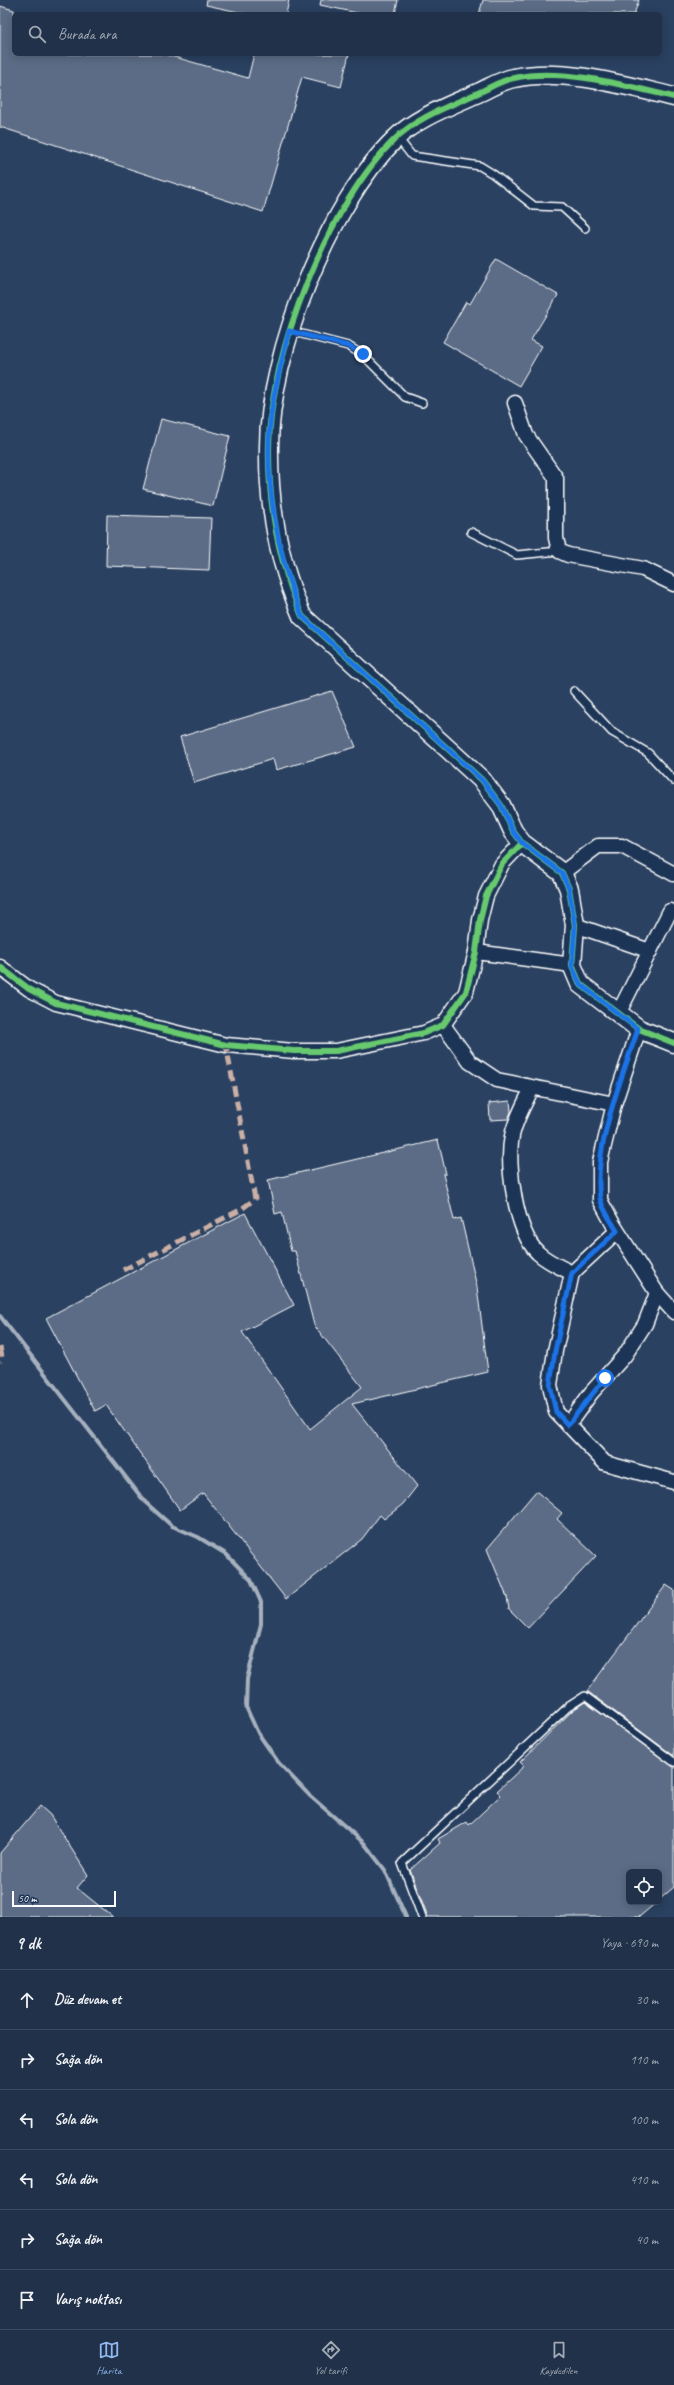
<!DOCTYPE html>
<html lang="tr">
<head>
<meta charset="utf-8">
<style>
  :root { --surface:#203149; --page:#2d3d53; --text:#f1f3f6; --muted:#a2a9b4; --line:#3d4c61; --accent:#90b9f0 }
  body { margin:0; font-family:Caveat,sans-serif; background:var(--page); color:var(--text) }
  .controls { position:absolute; right:12px; bottom:12px; display:grid; overflow:hidden; border-radius:6px; box-shadow:0 2px 10px #0003 }
  .controls button { width:36px; height:36px; display:grid; place-items:center; padding:0; border:0; border-bottom:1px solid var(--line); background:var(--surface); color:var(--text); font:20px sans-serif }
  .scale { position:absolute; left:12px; bottom:10px; width:104px; box-sizing:border-box; padding-left:4px; border:2px solid #fff; border-top:0; font-size:11px; line-height:14px; white-space:nowrap; color:#fff; -webkit-text-stroke:3px #1d3557; paint-order:stroke }
  .stop { position:absolute; width:12px; height:12px; margin:-9px; border:3px solid #1a73e8; border-radius:50%; background:#fff }
  .stop.end { background:#1a73e8; border-color:#fff; box-shadow:0 1px 4px #0008 }
  .list { margin:0; padding:0; list-style:none }
  h2 { display:flex; justify-content:space-between; align-items:center; height:52px; margin:0; padding:0 16px; font-size:17px }
  h2 small { font-size:13px; font-weight:400; color:var(--muted) }
  .list li { display:grid; grid-template-columns:26px 1fr auto; gap:12px; align-items:center; box-sizing:border-box; height:60px; padding:0 16px; border-top:1px solid var(--line) }
  .list b { display:block; font-size:15px; white-space:nowrap }
  .list em { font-size:13px; font-style:normal; color:var(--muted) }
  .icon { flex:none; width:22px; height:22px; fill:none; stroke:currentColor; stroke-width:2; stroke-linecap:round; stroke-linejoin:round }
  .map { position:relative; flex:none; width:674px; height:1917px; overflow:hidden }
  .search { position:absolute; background:var(--surface); box-shadow:0 2px 10px #0003; left:12px; right:12px; top:12px; height:44px; display:flex; align-items:center; gap:10px; box-sizing:border-box; padding:0 14px; border-radius:6px; color:var(--muted); font-size:15px }
  .sheet { height:412px; background:var(--surface) }
  nav { display:flex; justify-content:space-around; align-items:center; box-sizing:border-box; height:56px; border-top:1px solid var(--line); background:var(--surface); font-size:11px; color:var(--muted) }
  nav a { display:grid; justify-items:center; gap:2px }
  nav .on { color:var(--accent) }
  .map>svg:first-child { display:block }
  .lines { fill:none; stroke-linecap:round; stroke-linejoin:round }
  .stream { stroke:#a7b1be; stroke-width:4 }
  .building { fill:#5b6c86; stroke:#fff }
  .service-casing { stroke:#fff; stroke-width:10 }
  .minor-casing { stroke:#fff; stroke-width:17 }
  .tertiary-casing { stroke:#fff; stroke-width:21 }
  .service { stroke:#1d3557; stroke-width:7 }
  .minor { stroke:#1d3557; stroke-width:14 }
  .tertiary { stroke:#1d3557; stroke-width:18 }
  .quiet { stroke:#cab0a6; stroke-width:5; stroke-dasharray:10 5; stroke-linecap:butt }
  .cycleway-casing { stroke:#1d3557; stroke-width:8 }
  .cycleway { stroke:#67ca6e; stroke-width:6 }
  .route { stroke:#1a73e8; stroke-width:5 }
</style>
</head>
<body>
<div class="map">
<svg width="674" height="1917" viewBox="0 0 674 1917">
  <rect width="100%" height="100%" fill="#2a4161"/>
  <filter id="ink" filterUnits="userSpaceOnUse"><feTurbulence type="fractalNoise" baseFrequency=".025" numOctaves="2"/><feDisplacementMap in="SourceGraphic" scale="8" xChannelSelector="R" yChannelSelector="G"/><feConvolveMatrix kernelMatrix="1 2 1 2 8 2 1 2 1" color-interpolation-filters="sRGB"/></filter>
  <g filter="url(#ink)">
    <g class="lines">
      <!-- stream -->
      <polyline class="stream" points="0,1316 145,1502 172,1526 198,1537 226,1554 251,1580 261,1602 261,1624 247,1679 246,1707 258,1733 278,1762 309,1795 364,1843 385,1870 406,1917"/>
    </g>
    <!-- building -->
    <g class="building">
      <polygon points="207,0 289,0 286,14 248,14 206,5"/>
      <polygon points="321,0 398,0 395,14 362,14 320,5"/>
      <polygon points="483,0 639,0 634,14 479,14"/>
      <polygon points="0,6 14,10 14,54 164,54 248,78 254,54 349,54 341,87 302,77 263,212 0,127"/>
      <polygon points="496,259 558,295 531,340 542,346 519,386 443,342 466,302 470,304"/>
      <polygon points="161,419 230,436 213,506 143,489"/>
      <polygon points="107,515 211,518 209,570 106,566"/>
      <polygon points="332,691 356,747 276,770 273,759 194,783 180,737"/>
      <polygon points="510,1101 511,1112 508,1119 490,1120 489,1103"/>
      <polygon points="438,1140 446,1174 443,1174 454,1220 461,1218 477,1287 488,1372 352,1404 417,1486 403,1504 384,1519 380,1515 362,1539 286,1599 203,1493 180,1510 106,1405 95,1411 46,1318 245,1213 294,1305 242,1332 310,1429 362,1387 314,1325 295,1251 291,1251 282,1212 275,1214 268,1180"/>
      <polygon points="536,1491 562,1513 557,1519 596,1556 528,1628 509,1609 507,1597 487,1549"/>
      <polygon points="666,1585 674,1590 674,1756 587,1691"/>
      <polygon points="585,1702 674,1767 674,1887 659,1900 659,1872 629,1872 629,1902 657,1902 639,1917 428,1917 410,1870 440,1843 438,1839 467,1822 469,1825 501,1795 497,1791 524,1766 520,1762 573,1710"/>
      <polygon points="40,1806 50,1815 88,1875 77,1888 113,1917 0,1917 0,1853"/>
    </g>
    <g class="lines">
      <defs>
        <g id="service">
          <polyline points="397,137 412,156 480,166 493,174 534,206 562,207 585,228"/>
          <polyline points="290,331 348,346 363,355 405,397 422,403"/>
          <polyline points="471,532 517,555 559,551"/>
          <polyline points="574,691 612,732 648,753 674,781"/>
          <polyline points="422,1917 402,1863 568,1707 585,1696 674,1762"/>
        </g>
        <g id="minor">
          <polyline points="515,403 526,435 556,478 556,538 559,551 568,555 643,569 674,584"/>
          <polyline points="562,873 598,846 622,846 674,874"/>
          <polyline points="575,925 650,951"/>
          <polyline points="476,952 572,965"/>
          <polyline points="0,967 29,989 56,1003 226,1045 294,1051 336,1051 424,1033 443,1025 466,992 476,952 480,920 486,896 502,864 522,843"/>
          <polyline points="618,1014 670,911"/>
          <polyline points="443,1025 470,1062 497,1080 614,1104"/>
          <path d="M532 1088C525 1103 515 1120 512 1136 506 1165 516 1232 538 1253 548 1262 560 1267 572 1273"/>
          <polyline points="617,1231 572,1273 555,1351 550,1385 556,1412 605,1463 674,1482"/>
          <polyline points="657,1293 674,1312"/>
          <polyline points="568,1425 591,1393 625,1355 645,1324 657,1293 613,1224 600,1200 600,1162 614,1104 639,1029"/>
        </g>
        <path id="tertiary" d="M674 97C627 86 561 67 514 78 502 80 491 87 480 92 452 105 417 117 395 139 329 203 269 354 269 446 268 504 279 563 302 616L482 780 501 805 513 831 522 843 562 873 569 889 575 925 572 965 580 984 639 1029 674 1043"/>
      </defs>
      <!-- service casing -->
      <use href="#service" class="service-casing"/>
      <!-- minor casing -->
      <use href="#minor" class="minor-casing"/>
      <!-- tertiary casing -->
      <use href="#tertiary" class="tertiary-casing"/>
      <!-- service -->
      <use href="#service" class="service"/>
      <!-- minor -->
      <use href="#minor" class="minor"/>
      <!-- tertiary -->
      <use href="#tertiary" class="tertiary"/>
      <!-- quiet -->
      <g class="quiet">
        <polyline points="123,1270 240,1210 255,1199 226,1045"/>
        <polyline points="0,1347 2,1357 0,1362"/>
      </g>
      <defs>
        <g id="cycleway">
          <path d="M674 97C627 86 561 67 514 78 502 80 491 87 480 92 452 105 417 117 395 139 329 203 269 354 269 446 268 504 279 563 302 616L482 780 501 805 513 831 522 843 562 873 569 889 575 925 572 965 580 984 639 1029 674 1043"/>
          <polyline points="0,967 29,989 56,1003 226,1045 294,1051 336,1051 424,1033 443,1025 466,992 476,952 480,920 486,896 502,864 522,843"/>
        </g>
      </defs>
      <!-- cycleway casing -->
      <use href="#cycleway" class="cycleway-casing"/>
      <!-- cycleway -->
      <use href="#cycleway" class="cycleway"/>
    </g>
  </g>
  <g class="lines" filter="url(#ink)">
    <!-- route -->
    <path class="route" d="M363 354 348 346 289 331C283 357 276 382 272 408 262 473 277 556 302 616L482 780 501 805 513 831 522 843 562 873 569 889 575 925 572 966 580 984 638 1029C622 1078 593 1147 600 1198 602 1209 612 1222 617 1231L572 1273 555 1351 550 1385 556 1412 568 1425 605 1378"/>
  </g>
</svg>
<div class="controls">
<button><svg class="icon" aria-label="locate" viewBox="0 0 24 24"><circle cx="12" cy="12" r="6"/><path d="M12 2v4M12 18v4M2 12h4M18 12h4"/></svg></button>
</div>
<div class="scale">50 m</div>
<div class="stop" style="left:605px;top:1378px"></div>
<div class="stop end" style="left:363px;top:354px"></div>
<div class="search"><svg class="icon" aria-label="search" viewBox="0 0 24 24"><circle cx="10" cy="10" r="6"/><path d="M15 15l6 6"/></svg>Burada ara</div>
</div>
<section class="sheet">
<h2>9 dk<small>Yaya · 690 m</small></h2>
<ul class="list">
<li><svg class="icon" aria-label="ahead" viewBox="0 0 24 24"><path d="M12 20V5M6 11l6-6 6 6"/></svg><div><b>Düz devam et</b></div><em>30 m</em></li>
<li><svg class="icon" aria-label="right" viewBox="0 0 24 24"><path d="M7 20v-9h11M14 6l5 5-5 5"/></svg><div><b>Sağa dön</b></div><em>110 m</em></li>
<li><svg class="icon" aria-label="left" viewBox="0 0 24 24"><path d="M17 20v-9H6M10 6l-5 5 5 5"/></svg><div><b>Sola dön</b></div><em>100 m</em></li>
<li><svg class="icon" aria-label="left" viewBox="0 0 24 24"><path d="M17 20v-9H6M10 6l-5 5 5 5"/></svg><div><b>Sola dön</b></div><em>410 m</em></li>
<li><svg class="icon" aria-label="right" viewBox="0 0 24 24"><path d="M7 20v-9h11M14 6l5 5-5 5"/></svg><div><b>Sağa dön</b></div><em>40 m</em></li>
<li><svg class="icon" aria-label="arrive" viewBox="0 0 24 24"><path d="M6 21V4h12l-3 4 3 4H6"/></svg><div><b>Varış noktası</b></div></li>
</ul>
</section>
<nav>
<a class="on"><svg class="icon" aria-label="map" viewBox="0 0 24 24"><path d="M3 6l6-2 6 2 6-2v14l-6 2-6-2-6 2zM9 4v14M15 6v14"/></svg>Harita</a>
<a><svg class="icon" aria-label="directions" viewBox="0 0 24 24"><path d="M12 3l9 9-9 9-9-9zM9 14v-3h6M13 9l2 2-2 2"/></svg>Yol tarifi</a>
<a><svg class="icon" aria-label="saved" viewBox="0 0 24 24"><path d="M7 4h10v16l-5-4-5 4z"/></svg>Kaydedilen</a>
</nav>
</body>
</html>
